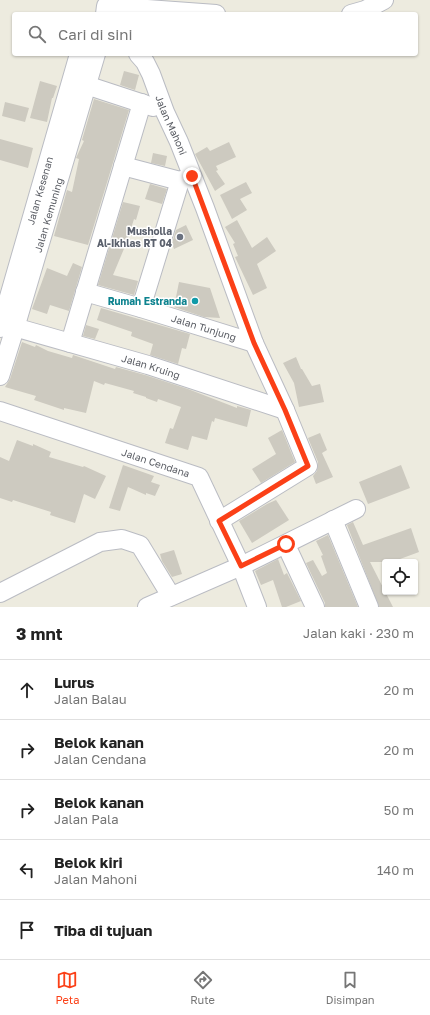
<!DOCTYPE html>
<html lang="id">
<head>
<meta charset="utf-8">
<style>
  :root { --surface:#fff; --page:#f6f6f6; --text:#222; --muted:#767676; --line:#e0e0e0; --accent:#fb4017 }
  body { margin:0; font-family:"Golos Text",sans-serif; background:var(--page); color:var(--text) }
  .controls { position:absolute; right:12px; bottom:12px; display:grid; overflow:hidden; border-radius:4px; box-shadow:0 1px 3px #0004 }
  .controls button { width:36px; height:36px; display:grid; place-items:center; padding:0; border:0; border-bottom:1px solid var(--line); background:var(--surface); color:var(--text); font:20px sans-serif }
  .stop { position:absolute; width:12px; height:12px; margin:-9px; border:3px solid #fb4017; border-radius:50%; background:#fff }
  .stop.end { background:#fb4017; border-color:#fff; box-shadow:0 1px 4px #0008 }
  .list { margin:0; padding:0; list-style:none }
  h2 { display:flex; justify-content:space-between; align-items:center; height:52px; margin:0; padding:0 16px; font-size:17px }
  h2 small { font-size:13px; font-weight:400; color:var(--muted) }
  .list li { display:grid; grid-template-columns:26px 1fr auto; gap:12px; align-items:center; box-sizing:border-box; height:60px; padding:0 16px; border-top:1px solid var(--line) }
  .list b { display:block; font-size:15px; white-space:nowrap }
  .list p { margin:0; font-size:13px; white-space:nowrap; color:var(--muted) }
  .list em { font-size:13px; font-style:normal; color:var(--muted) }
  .icon { flex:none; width:22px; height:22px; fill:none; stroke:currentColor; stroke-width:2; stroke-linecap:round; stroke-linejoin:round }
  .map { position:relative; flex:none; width:430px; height:607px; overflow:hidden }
  .search { position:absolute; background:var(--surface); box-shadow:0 1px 3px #0004; left:12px; right:12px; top:12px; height:44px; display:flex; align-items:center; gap:10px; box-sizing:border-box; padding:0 14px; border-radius:4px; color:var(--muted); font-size:15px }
  .sheet { height:352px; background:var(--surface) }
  nav { display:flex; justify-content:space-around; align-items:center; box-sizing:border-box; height:56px; border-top:1px solid var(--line); background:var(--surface); font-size:11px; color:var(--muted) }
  nav a { display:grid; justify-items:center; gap:2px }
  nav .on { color:var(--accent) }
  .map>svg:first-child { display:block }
  .building { fill:#cdcac0 }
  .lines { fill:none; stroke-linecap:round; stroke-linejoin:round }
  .minor-casing { stroke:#babcc3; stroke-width:20 }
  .minor { stroke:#fff; stroke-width:18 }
  .route { stroke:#fb4017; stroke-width:5 }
  .worship-dot { fill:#6b7280; stroke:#fff; stroke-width:1.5 }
  .culture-dot { fill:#0f9aa8; stroke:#fff; stroke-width:1.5 }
  .labels { text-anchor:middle; stroke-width:3; stroke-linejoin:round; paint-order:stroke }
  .street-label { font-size:10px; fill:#585b62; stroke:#fff }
  .worship-label { font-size:10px; font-weight:bold; fill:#5b616d; stroke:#fff; text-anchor:end }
  .culture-label { font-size:10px; font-weight:bold; fill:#0d838f; stroke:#fff; text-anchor:end }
</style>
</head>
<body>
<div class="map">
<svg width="430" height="607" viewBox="0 0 430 607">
  <rect width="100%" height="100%" fill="#edebdf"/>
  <!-- building -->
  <g class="building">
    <polygon points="124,71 139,75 135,90 120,85"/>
    <polygon points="40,81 57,86 53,98 52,98 47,122 30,118"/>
    <polygon points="94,99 129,110 88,245 54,236 67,190 72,192 79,159 76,158 84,141 82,140"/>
    <polygon points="5,102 29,108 25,122 2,116"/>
    <polygon points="0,139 33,148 28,168 0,160"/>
    <polygon points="229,142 236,157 216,166 218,170 216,171 225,184 215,191 195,154 207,147 210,151"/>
    <polygon points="153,153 167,156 165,166 151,163"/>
    <polygon points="246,182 252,193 240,199 247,210 232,219 220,195"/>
    <polygon points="150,184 167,189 162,204 145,199"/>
    <polygon points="123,202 140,206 136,220 134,219 126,244 113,275 138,281 134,295 98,285"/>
    <polygon points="237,220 252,248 267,237 276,251 257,264 267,288 253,295 235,257 238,256 233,244 235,243 225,227"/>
    <polygon points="186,225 193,240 174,249 172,243 176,230"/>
    <polygon points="73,263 82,267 69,311 50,305 47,314 32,309 47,268 67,276"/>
    <polygon points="179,282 210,288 220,318 204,317 174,307"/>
    <polygon points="101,308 190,334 186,349 182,348 178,364 150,355 153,344 131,336 132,332 97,320"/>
    <polygon points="86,325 99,329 95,339 83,336"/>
    <polygon points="22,342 35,347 36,345 48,351 72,358 73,355 115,369 116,367 145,375 188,389 237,408 237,406 251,410 247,427 215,418 214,422 212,421 207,440 192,436 188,450 165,443 170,428 173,429 181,407 158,399 157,402 146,398 146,397 133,393 134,391 105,383 104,385 94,381 86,413 64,408 64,410 34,400 36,396 5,387 10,379"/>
    <polygon points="296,357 301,369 302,369 312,386 320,384 324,402 299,407 294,383 283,363"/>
    <polygon points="282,430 295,462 261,483 252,469 276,454 268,438"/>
    <polygon points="320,433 327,450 322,453 333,477 316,484 313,476 317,471 318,462 308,438"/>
    <polygon points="17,440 33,446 33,444 51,452 49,457 83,467 84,466 106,476 95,499 84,494 75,523 50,515 51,512 13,500 12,502 0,498 0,457 9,461"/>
    <polygon points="123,465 154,476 151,482 160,485 155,496 146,493 146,495 128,487 120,511 109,508"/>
    <polygon points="401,465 410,488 368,504 359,482"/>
    <polygon points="276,500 289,520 252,543 239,521 267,504"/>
    <polygon points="353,522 363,545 411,528 419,552 392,562 370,562 393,607 379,607 347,525"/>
    <polygon points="328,535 358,607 325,607 325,603 306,563 313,560 322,576 327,573 321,556 323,555 316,541"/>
    <polygon points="174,550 182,574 172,577 162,561 160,554"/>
    <polygon points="278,559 284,575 287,573 301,601 286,607 282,607 273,580 261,585 255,571"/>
  </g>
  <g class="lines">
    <defs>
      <g id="minor">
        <polyline points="105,14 106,6 216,14"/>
        <polyline points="351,14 365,10 384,0"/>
        <path id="s1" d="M138 54 145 62 151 74 165 112 179 142 205 208 254 343 285 410 308 466 219 521"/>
        <polyline points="86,85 153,107"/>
        <polyline points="123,166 180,181"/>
        <path id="s2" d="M85 292 141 308 254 343"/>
        <polyline points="141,308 180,181 192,176"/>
        <path id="s3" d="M0 323 148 365 285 410"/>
        <path id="s4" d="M0 328 79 54"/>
        <polyline points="70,343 142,103"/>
        <path id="s5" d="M0 376 15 328 96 54"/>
        <path id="s6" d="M0 411 199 477 241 566 257 607"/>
        <polyline points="333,520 369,607"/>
        <polyline points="286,545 315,607"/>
        <polyline points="0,593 100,542 122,539 140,545 171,596"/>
        <polyline points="147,607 241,566 356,509"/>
      </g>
    </defs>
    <!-- minor casing -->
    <use href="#minor" class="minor-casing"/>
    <!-- minor -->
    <use href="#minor" class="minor"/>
  </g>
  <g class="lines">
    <!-- route -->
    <polyline class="route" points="192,176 254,343 285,410 308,466 219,521 241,566 286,544"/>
  </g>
  <!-- markers -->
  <circle class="worship-dot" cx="180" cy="237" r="4"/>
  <circle class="culture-dot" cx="195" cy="301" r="4"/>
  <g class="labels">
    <!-- street labels -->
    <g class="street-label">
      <text dy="4" stroke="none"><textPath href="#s1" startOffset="79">Jalan Mahoni</textPath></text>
      <text dy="4" stroke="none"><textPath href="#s4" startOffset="143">Jalan Kesenan</textPath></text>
      <text dy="4" stroke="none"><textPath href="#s5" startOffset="168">Jalan Kemuning</textPath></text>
      <text dy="4" stroke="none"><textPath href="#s2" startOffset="124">Jalan Tunjung</textPath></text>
      <text dy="4" stroke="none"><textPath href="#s3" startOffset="157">Jalan Kruing</textPath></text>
      <text dy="4" stroke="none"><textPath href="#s6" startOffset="164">Jalan Cendana</textPath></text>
    </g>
    <!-- worship labels -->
    <g class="worship-label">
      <text x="172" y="235">Musholla<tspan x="172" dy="12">Al-Ikhlas RT 04</tspan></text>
    </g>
    <!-- culture labels -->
    <g class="culture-label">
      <text x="187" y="305">Rumah Estranda</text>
    </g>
  </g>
</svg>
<div class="controls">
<button><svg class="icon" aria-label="locate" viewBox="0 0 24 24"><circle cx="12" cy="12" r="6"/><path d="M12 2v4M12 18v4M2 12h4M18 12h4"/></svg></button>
</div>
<div class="stop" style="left:286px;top:544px"></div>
<div class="stop end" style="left:192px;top:176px"></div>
<div class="search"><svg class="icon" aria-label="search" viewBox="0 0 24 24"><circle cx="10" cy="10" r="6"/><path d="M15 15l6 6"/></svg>Cari di sini</div>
</div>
<section class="sheet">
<h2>3 mnt<small>Jalan kaki · 230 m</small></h2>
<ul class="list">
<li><svg class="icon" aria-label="ahead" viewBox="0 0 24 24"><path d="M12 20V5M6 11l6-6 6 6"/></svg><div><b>Lurus</b><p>Jalan Balau</p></div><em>20 m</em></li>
<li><svg class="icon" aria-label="right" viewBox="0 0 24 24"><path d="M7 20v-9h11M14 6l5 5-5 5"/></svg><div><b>Belok kanan</b><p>Jalan Cendana</p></div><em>20 m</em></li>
<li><svg class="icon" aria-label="right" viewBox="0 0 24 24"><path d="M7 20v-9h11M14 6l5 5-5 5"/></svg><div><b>Belok kanan</b><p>Jalan Pala</p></div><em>50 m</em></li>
<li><svg class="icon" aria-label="left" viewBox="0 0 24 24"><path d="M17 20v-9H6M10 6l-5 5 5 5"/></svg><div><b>Belok kiri</b><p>Jalan Mahoni</p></div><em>140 m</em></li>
<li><svg class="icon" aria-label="arrive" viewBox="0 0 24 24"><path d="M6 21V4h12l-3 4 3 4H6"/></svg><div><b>Tiba di tujuan</b></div></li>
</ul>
</section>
<nav>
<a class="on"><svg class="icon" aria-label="map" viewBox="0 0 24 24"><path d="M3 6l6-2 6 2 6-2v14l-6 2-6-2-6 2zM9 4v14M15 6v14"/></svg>Peta</a>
<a><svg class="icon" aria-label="directions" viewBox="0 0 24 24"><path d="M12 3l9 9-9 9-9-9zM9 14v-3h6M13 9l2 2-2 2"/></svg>Rute</a>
<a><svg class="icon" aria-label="saved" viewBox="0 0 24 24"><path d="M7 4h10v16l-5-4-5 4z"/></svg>Disimpan</a>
</nav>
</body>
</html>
